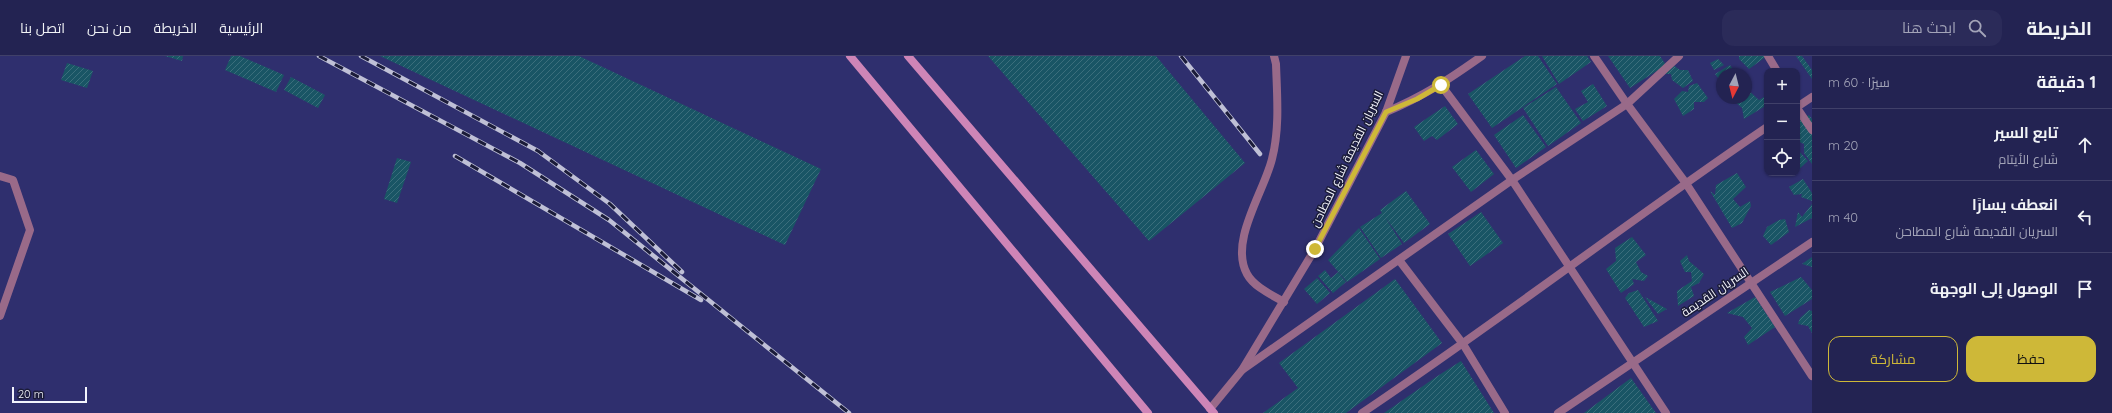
<!DOCTYPE html>
<html lang="ar">
<head>
<meta charset="utf-8">
<style>
  :root { --surface:#232352; --page:#2b2b59; --text:#f1f3f6; --muted:#a3a4b8; --line:#404069; --accent:#ceb838 }
  body { margin:0; font-family:Quicksand,Cairo,sans-serif; background:var(--page); color:var(--text); direction:rtl }
  .controls { position:absolute; right:12px; top:12px; display:grid; overflow:hidden; border-radius:8px; box-shadow:0 1px 3px #0004 }
  .controls button { width:36px; height:36px; display:grid; place-items:center; padding:0; border:0; border-bottom:1px solid var(--line); background:var(--surface); color:var(--text); font:20px sans-serif }
  .compass { position:absolute; left:1716px; top:12px; width:36px; height:36px; border-radius:50%; background:var(--surface); box-shadow:0 1px 3px #0004; rotate:187deg }
  .scale { position:absolute; left:12px; bottom:10px; width:75px; box-sizing:border-box; padding-left:4px; border:2px solid #f3f4fc; border-top:0; font-size:11px; line-height:14px; white-space:nowrap; color:#f3f4fc; -webkit-text-stroke:3px #1b1c39; paint-order:stroke }
  .stop { position:absolute; width:12px; height:12px; margin:-9px; border:3px solid #ceb838; border-radius:50%; background:#fff }
  .stop.end { background:#ceb838; border-color:#fff; box-shadow:0 1px 4px #0008 }
  .list { margin:0; padding:0; list-style:none }
  h2 { display:flex; justify-content:space-between; align-items:center; height:52px; margin:0; padding:0 16px; font-size:17px }
  h2 small { font-size:13px; font-weight:400; color:var(--muted) }
  .list li { display:grid; grid-template-columns:26px 1fr auto; gap:12px; align-items:center; box-sizing:border-box; height:72px; padding:0 16px; border-top:1px solid var(--line) }
  .list b { display:block; font-size:15px; white-space:nowrap }
  .list p { margin:0; font-size:13px; white-space:nowrap; color:var(--muted) }
  .list em { font-size:13px; font-style:normal; color:var(--muted) }
  .actions { display:flex; gap:8px; padding:12px 16px }
  .actions a { flex:1; padding:9px 0; border:1px solid var(--accent); border-radius:12px; text-align:center; font-size:14px; color:var(--accent) }
  .actions .main { background:var(--accent); color:#111 }
  .icon { flex:none; width:22px; height:22px; fill:none; stroke:currentColor; stroke-width:2; stroke-linecap:round; stroke-linejoin:round }
  .map { position:relative; flex:none; width:1812px; height:357px; overflow:hidden; direction:ltr }
  header { display:flex; align-items:center; gap:24px; box-sizing:border-box; height:56px; padding:0 20px; background:var(--surface); border-bottom:1px solid var(--line) }
  header strong { font-size:19px }
  nav { display:flex; gap:22px; margin-inline-start:auto; font-size:14px }
  .search { width:280px; height:36px; background:var(--page); display:flex; align-items:center; gap:10px; box-sizing:border-box; padding:0 14px; border-radius:12px; color:var(--muted); font-size:15px }
  main { display:flex }
  aside { flex:1; background:var(--surface) }
  .map>svg:first-child { display:block }
  .building { fill:url(#building-hatch) }
  .lines { fill:none; stroke-linecap:round; stroke-linejoin:round }
  .service { stroke:#996a89; stroke-width:8 }
  .minor { stroke:#996a89; stroke-width:8 }
  .tertiary { stroke:#996a89; stroke-width:8 }
  .secondary { stroke:#ce85b7; stroke-width:8 }
  .rail-casing { stroke:#bfc0d6; stroke-width:4.5 }
  .rail { stroke:#1b1c39; stroke-width:3; stroke-dasharray:9; stroke-linecap:butt }
  .route { stroke:#ceb838; stroke-width:5 }
  .labels { text-anchor:middle; stroke-width:3; stroke-linejoin:round; paint-order:stroke }
  .street-label { font-size:12px; fill:#f3f4fc; stroke:#1b1c39 }
</style>
</head>
<body>
<header>
<strong>الخريطة</strong>
<div class="search"><svg class="icon" aria-label="search" viewBox="0 0 24 24"><circle cx="10" cy="10" r="6"/><path d="M15 15l6 6"/></svg>ابحث هنا</div>
<nav><a>الرئيسية</a><a>الخريطة</a><a>من نحن</a><a>اتصل بنا</a></nav>
</header>
<main>
<aside>
<h2>1 دقيقة<small>سيرًا · 60 m</small></h2>
<ul class="list">
<li><svg class="icon" aria-label="ahead" viewBox="0 0 24 24"><path d="M12 20V5M6 11l6-6 6 6"/></svg><div><b>تابع السير</b><p>شارع الأيتام</p></div><em>20 m</em></li>
<li><svg class="icon" aria-label="left" viewBox="0 0 24 24"><path d="M17 20v-9H6M10 6l-5 5 5 5"/></svg><div><b>انعطف يسارًا</b><p>السريان القديمة شارع المطاحن</p></div><em>40 m</em></li>
<li><svg class="icon" aria-label="arrive" viewBox="0 0 24 24"><path d="M6 21V4h12l-3 4 3 4H6"/></svg><div><b>الوصول إلى الوجهة</b></div></li>
</ul>
<div class="actions"><a class="main">حفظ</a><a>مشاركة</a></div>
</aside>
<div class="map">
<svg width="1812" height="357" viewBox="0 0 1812 357">
  <defs>
    <pattern id="building-hatch" width="6" height="6" patternUnits="userSpaceOnUse"><rect width="6" height="6" fill="#195565"/><path d="M-1 1l2-2M0 6l6-6M5 7l2-2" fill="none" stroke="#3b6e7c"/></pattern>
  </defs>
  <rect width="100%" height="100%" fill="#2f2f6e"/>
  <!-- building -->
  <g class="building">
    <polygon points="165,0 183,0 182,5"/>
    <polygon points="231,0 240,0 284,19 276,36 225,14"/>
    <polygon points="380,0 579,0 821,113 785,189"/>
    <polygon points="988,0 1156,0 1245,107 1149,185"/>
    <polygon points="1525,0 1538,0 1557,28 1492,72 1468,38"/>
    <polygon points="1542,0 1587,0 1591,6 1559,28"/>
    <polygon points="1608,0 1660,0 1666,9 1630,32"/>
    <polygon points="1739,0 1767,0 1749,13 1739,3"/>
    <polygon points="1796,0 1802,0 1812,14 1812,23"/>
    <polygon points="1718,3 1724,9 1714,14 1710,7"/>
    <polygon points="67,7 93,15 87,32 61,24"/>
    <polygon points="1673,9 1680,14 1688,14 1693,25 1683,32 1672,24 1671,18 1665,18"/>
    <polygon points="1730,9 1736,18 1722,18 1722,27 1715,18"/>
    <polygon points="291,21 325,39 318,52 284,34"/>
    <polygon points="1697,27 1708,42 1704,46 1694,46 1694,53 1683,60 1674,43 1682,35 1688,36 1689,30"/>
    <polygon points="1593,28 1607,50 1583,65 1575,53 1588,46 1581,35"/>
    <polygon points="1556,31 1581,67 1548,90 1523,52"/>
    <polygon points="1746,32 1759,44 1767,39 1767,49 1744,63 1742,52 1734,45 1732,42 1746,42"/>
    <polygon points="1445,50 1458,68 1437,84 1432,80 1424,85 1414,71"/>
    <polygon points="1523,59 1546,91 1516,112 1494,79"/>
    <polygon points="1809,59 1812,63 1812,108 1804,97 1804,88 1797,85 1797,66"/>
    <polygon points="1797,93 1808,105 1797,115"/>
    <polygon points="1476,94 1494,118 1471,136 1452,111"/>
    <polygon points="397,102 411,106 397,147 384,143"/>
    <polygon points="1737,117 1746,131 1733,143 1740,151 1750,145 1751,150 1742,167 1732,172 1710,135 1715,139 1716,129"/>
    <polygon points="1803,123 1812,137 1812,145 1801,141 1802,138 1794,139 1789,131"/>
    <polygon points="1406,135 1430,168 1404,187 1385,161 1402,188 1381,202 1360,171 1382,157 1380,154"/>
    <polygon points="1812,148 1812,162 1795,171 1798,156 1802,161"/>
    <polygon points="1481,156 1503,187 1470,210 1448,178"/>
    <polygon points="1785,163 1789,176 1771,189 1763,180 1767,171 1779,164"/>
    <polygon points="1359,172 1380,203 1347,226 1328,204"/>
    <polygon points="1632,181 1646,199 1636,206 1641,216 1648,220 1644,225 1632,223 1634,228 1621,237 1606,213 1616,205 1615,192"/>
    <polygon points="1687,199 1689,205 1704,218 1699,227 1691,231 1694,240 1678,250 1677,235 1692,225 1691,216 1685,216 1680,205"/>
    <polygon points="1812,201 1812,211 1802,208"/>
    <polygon points="1325,214 1331,222 1338,216 1346,226 1333,237 1318,220"/>
    <polygon points="1801,221 1812,234 1812,243 1785,260 1770,236"/>
    <polygon points="1317,222 1330,237 1317,248 1304,233"/>
    <polygon points="1395,223 1442,287 1346,357 1263,357 1298,332 1279,307"/>
    <polygon points="1638,234 1658,265 1644,271 1625,242 1629,237"/>
    <polygon points="1645,241 1667,253 1658,258"/>
    <polygon points="1755,241 1775,271 1748,289 1744,281 1752,272 1743,261 1727,257"/>
    <polygon points="1809,254 1812,255 1812,277 1808,270 1798,268 1800,262"/>
    <polygon points="1461,305 1494,357 1384,357 1436,321"/>
    <polygon points="1631,322 1656,357 1584,357"/>
  </g>
  <g class="lines">
    <!-- service -->
    <g class="service">
      <path d="M1274 0 1276 8C1277 39 1280 72 1272 103 1264 136 1229 185 1247 218 1254 231 1272 239 1284 246"/>
      <polyline points="0,120 13,124 30,174 0,260"/>
    </g>
    <!-- minor -->
    <g class="minor">
      <polyline points="1594,0 1627,48 1685,126 1812,320"/>
      <polyline points="1768,0 1777,15"/>
      <polyline points="1441,29 1512,124 1666,357"/>
      <polyline points="1797,51 1812,41"/>
      <polyline points="1797,52 1812,74"/>
      <path d="M1386 56C1424 40 1448 24 1482 0"/>
      <polyline points="1399,204 1463,288 1505,357"/>
      <polyline points="1242,314 1512,124 1627,48 1679,0"/>
      <path d="M1362 357C1499 265 1630 164 1767 71"/>
      <polyline points="1558,357 1812,186"/>
    </g>
    <!-- tertiary -->
    <polyline class="tertiary" points="1210,353 1242,314 1315,193 1386,56 1406,0"/>
    <!-- secondary -->
    <g class="secondary">
      <polyline points="850,0 1148,357"/>
      <polyline points="908,0 1214,357"/>
    </g>
    <defs>
      <g id="rail">
        <polyline points="319,0 520,107 609,164 849,357"/>
        <polyline points="361,0 538,95 610,148 682,216"/>
        <polyline points="1181,0 1260,98"/>
        <polyline points="455,100 701,244"/>
      </g>
    </defs>
    <!-- rail casing -->
    <use href="#rail" class="rail-casing"/>
    <!-- rail -->
    <use href="#rail" class="rail"/>
  </g>
  <g class="lines">
    <!-- route -->
    <polyline class="route" points="1315,193 1386,56 1417,43 1441,29"/>
  </g>
  <g class="labels">
    <!-- street labels -->
    <g class="street-label">
      <text transform="translate(1347 103) rotate(-64)" y="4">السريان القديمة شارع المطاحن</text>
      <text transform="translate(1715 236) rotate(-34)" y="4">السريان القديمة</text>
    </g>
  </g>
</svg>
<div class="controls">
<button>+</button>
<button>−</button>
<button><svg class="icon" aria-label="locate" viewBox="0 0 24 24"><circle cx="12" cy="12" r="6"/><path d="M12 2v4M12 18v4M2 12h4M18 12h4"/></svg></button>
</div>
<svg class="compass" viewBox="-18 -18 36 36"><path d="M0-13l5 13h-10z" fill="#e53935"/><path d="M0 13l5-13h-10z" fill="#a3a4b8"/></svg>
<div class="scale">20 m</div>
<div class="stop" style="left:1441px;top:29px"></div>
<div class="stop end" style="left:1315px;top:193px"></div>
</div>
</main>
</body>
</html>
